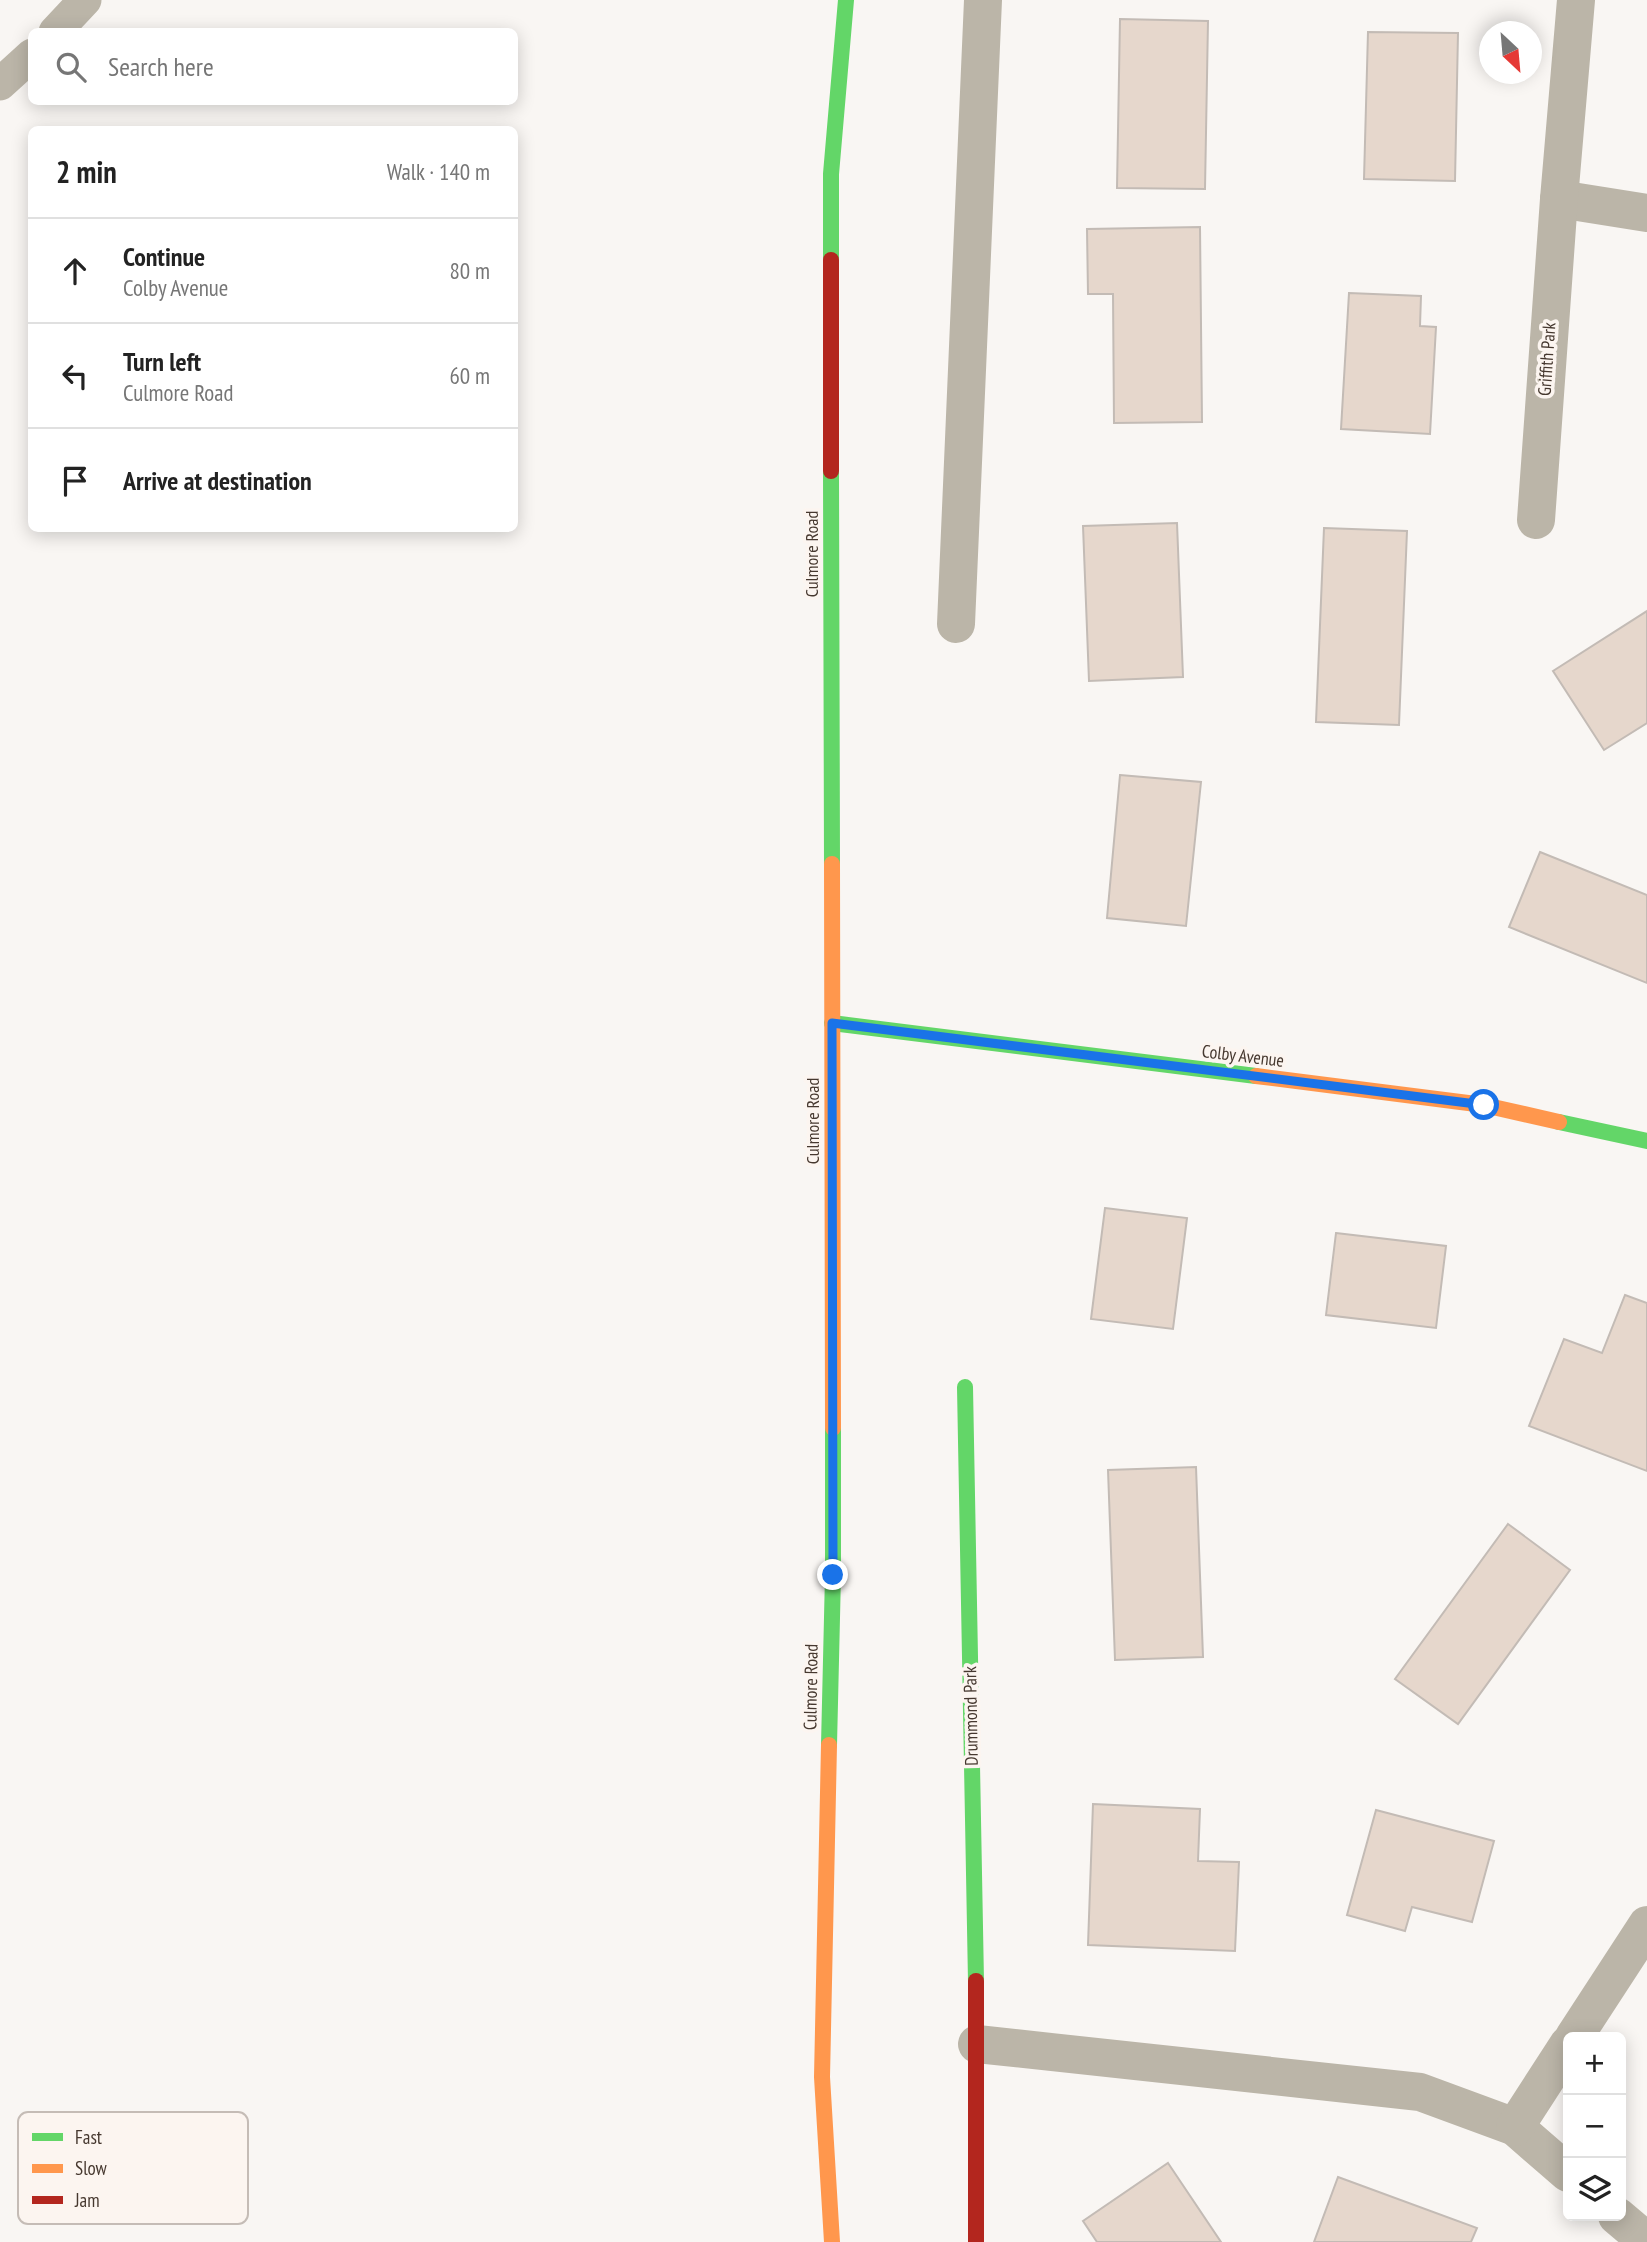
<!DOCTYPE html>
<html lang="en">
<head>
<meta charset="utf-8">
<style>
  :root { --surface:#fff; --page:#f2f2f2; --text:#222; --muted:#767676; --line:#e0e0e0 }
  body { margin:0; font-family:"PT Sans Narrow",sans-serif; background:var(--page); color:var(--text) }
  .controls { position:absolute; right:21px; bottom:21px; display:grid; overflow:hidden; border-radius:10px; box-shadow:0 4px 18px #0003 }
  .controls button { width:63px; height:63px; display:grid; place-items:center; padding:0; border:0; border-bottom:2px solid var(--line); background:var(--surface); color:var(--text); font:35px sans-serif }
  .compass { position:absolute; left:1479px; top:21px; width:63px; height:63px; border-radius:50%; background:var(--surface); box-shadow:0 4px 18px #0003; rotate:154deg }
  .stop { position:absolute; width:21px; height:21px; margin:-16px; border:5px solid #1a73e8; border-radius:50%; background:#fff }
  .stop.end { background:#1a73e8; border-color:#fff; box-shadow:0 2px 7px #0008 }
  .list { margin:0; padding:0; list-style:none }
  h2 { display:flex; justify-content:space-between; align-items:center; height:91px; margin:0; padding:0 28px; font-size:30px }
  h2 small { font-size:23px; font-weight:400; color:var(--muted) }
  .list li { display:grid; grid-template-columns:46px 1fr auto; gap:21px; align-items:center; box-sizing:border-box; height:105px; padding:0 28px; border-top:2px solid var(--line) }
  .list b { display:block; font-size:26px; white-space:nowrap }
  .list p { margin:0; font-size:23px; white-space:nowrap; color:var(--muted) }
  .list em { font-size:23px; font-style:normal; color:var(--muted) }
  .icon { flex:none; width:38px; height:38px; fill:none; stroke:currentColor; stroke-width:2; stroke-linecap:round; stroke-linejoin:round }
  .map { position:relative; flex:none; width:1647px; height:2242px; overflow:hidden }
  .search { position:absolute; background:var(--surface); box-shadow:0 4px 18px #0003; left:28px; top:28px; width:490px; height:77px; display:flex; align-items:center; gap:18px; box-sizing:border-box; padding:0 24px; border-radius:10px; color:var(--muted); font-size:26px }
  .panel { position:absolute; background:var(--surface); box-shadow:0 4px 18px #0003; left:28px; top:126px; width:490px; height:406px; border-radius:10px }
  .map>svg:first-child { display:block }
  .building { fill:#e6d7cc; stroke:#c3bbb5; stroke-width:2 }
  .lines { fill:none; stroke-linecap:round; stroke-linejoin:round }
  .lane { stroke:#bbb5a8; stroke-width:33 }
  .street { stroke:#bbb5a8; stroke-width:38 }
  .fast { stroke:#63d668; stroke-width:16 }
  .slow { stroke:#ff974d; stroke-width:16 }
  .jam { stroke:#b3261e; stroke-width:16 }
  .route { stroke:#1a73e8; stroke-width:9 }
  .labels { text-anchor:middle; stroke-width:7; stroke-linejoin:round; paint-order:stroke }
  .street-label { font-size:18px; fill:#46382f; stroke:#fcf5f0 }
  .key { fill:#fcf5f0; stroke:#c5bcb6; stroke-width:2 }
  .key-label { font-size:19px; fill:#46382f }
</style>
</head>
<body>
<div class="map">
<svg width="1647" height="2242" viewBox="0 0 1647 2242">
  <rect width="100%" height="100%" fill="#f9f6f3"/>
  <!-- building -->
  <g class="building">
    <polygon points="1120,19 1208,21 1205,189 1117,188"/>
    <polygon points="1368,32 1458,33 1455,181 1364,179"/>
    <polygon points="1200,227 1202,422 1114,423 1113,294 1088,294 1087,229"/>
    <polygon points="1349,293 1421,296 1420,326 1436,327 1430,434 1341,429"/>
    <polygon points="1177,523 1183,677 1089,681 1083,526"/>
    <polygon points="1324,528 1407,531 1399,725 1316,722"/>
    <polygon points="1647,611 1647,723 1604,750 1553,671"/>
    <polygon points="1120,775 1201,782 1186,926 1107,918"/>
    <polygon points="1540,852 1647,895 1647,983 1509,927"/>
    <polygon points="1105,1208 1187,1218 1173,1329 1091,1319"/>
    <polygon points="1336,1233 1446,1246 1436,1328 1326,1315"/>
    <polygon points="1625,1295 1647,1303 1647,1471 1529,1426 1564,1339 1602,1353"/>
    <polygon points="1196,1467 1203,1657 1115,1660 1108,1470"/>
    <polygon points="1508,1524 1570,1570 1458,1724 1395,1679"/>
    <polygon points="1093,1804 1200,1809 1198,1861 1239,1862 1235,1951 1088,1945"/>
    <polygon points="1376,1810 1494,1841 1472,1922 1412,1907 1405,1931 1347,1915"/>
    <polygon points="1168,2163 1221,2242 1097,2242 1083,2221"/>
    <polygon points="1338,2177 1477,2228 1471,2242 1314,2242"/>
  </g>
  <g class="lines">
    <!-- lane -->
    <g class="lane">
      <polyline points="55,32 85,0"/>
      <polyline points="0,84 32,55"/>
    </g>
    <!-- street -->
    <g class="street">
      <polyline points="1559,199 1647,213"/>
      <polyline points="1536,520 1559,199 1576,0"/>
      <polyline points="956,624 983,0"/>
      <polyline points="1574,2037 1647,1925"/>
      <polyline points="977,2044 1420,2092 1515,2127 1568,2173"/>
      <polyline points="1515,2127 1568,2045"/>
      <polyline points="1617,2216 1636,2232 1643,2242"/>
    </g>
    <!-- fast -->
    <g class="fast">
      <polyline points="831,260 831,174 846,0"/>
      <polyline points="831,471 832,864"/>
      <polyline points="832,1023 1256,1076"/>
      <polyline points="1559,1122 1647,1141"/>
      <polyline points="965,1387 976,1981"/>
      <polyline points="829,1745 833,1575 833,1428"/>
    </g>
    <!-- slow -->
    <g class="slow">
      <polyline points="832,864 833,1428"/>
      <polyline points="1256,1076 1484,1105 1559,1122"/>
      <polyline points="829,1745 822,2077 832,2242"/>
    </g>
    <!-- jam -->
    <g class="jam">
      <polyline points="831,260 831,471"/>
      <polyline points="976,1981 976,2242"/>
    </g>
  </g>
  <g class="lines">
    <!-- route -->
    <polyline class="route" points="833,1575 832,1023 1484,1105"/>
  </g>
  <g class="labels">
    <!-- street labels -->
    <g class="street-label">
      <text transform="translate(1547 359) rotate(-86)" y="6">Griffith Park</text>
      <text transform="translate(812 554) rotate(-90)" y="6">Culmore Road</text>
      <text transform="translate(1243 1056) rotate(7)" y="6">Colby Avenue</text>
      <text transform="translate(813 1121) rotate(-90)" y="6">Culmore Road</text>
      <text transform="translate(811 1687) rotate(-89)" y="6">Culmore Road</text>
      <text transform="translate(971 1716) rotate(-91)" y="6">Drummond Park</text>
    </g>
  </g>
  <!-- legend -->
  <rect x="18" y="2112" width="230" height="112" rx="10" class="key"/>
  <rect x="32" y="2133" width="31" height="8" fill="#63d668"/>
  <rect x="32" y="2164" width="31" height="9" fill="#ff974d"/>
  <rect x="32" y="2196" width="31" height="8" fill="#b3261e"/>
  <g class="key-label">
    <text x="75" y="2144">Fast</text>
    <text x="75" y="2175">Slow</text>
    <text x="75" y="2207">Jam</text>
  </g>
</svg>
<div class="controls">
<button>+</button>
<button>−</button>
<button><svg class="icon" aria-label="layers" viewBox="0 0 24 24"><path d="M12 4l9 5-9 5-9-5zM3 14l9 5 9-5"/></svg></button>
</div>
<svg class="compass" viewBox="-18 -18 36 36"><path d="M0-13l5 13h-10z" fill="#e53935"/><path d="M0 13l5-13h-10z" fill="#767676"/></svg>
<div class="stop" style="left:1484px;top:1105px"></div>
<div class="stop end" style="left:833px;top:1575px"></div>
<div class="search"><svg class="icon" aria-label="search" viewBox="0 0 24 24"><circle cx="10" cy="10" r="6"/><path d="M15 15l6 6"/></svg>Search here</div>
<section class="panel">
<h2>2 min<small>Walk · 140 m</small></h2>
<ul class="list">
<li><svg class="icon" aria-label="ahead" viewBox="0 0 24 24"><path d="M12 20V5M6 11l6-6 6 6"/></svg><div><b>Continue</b><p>Colby Avenue</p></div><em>80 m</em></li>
<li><svg class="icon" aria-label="left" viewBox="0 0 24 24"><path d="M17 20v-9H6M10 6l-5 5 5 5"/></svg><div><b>Turn left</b><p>Culmore Road</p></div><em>60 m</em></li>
<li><svg class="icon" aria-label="arrive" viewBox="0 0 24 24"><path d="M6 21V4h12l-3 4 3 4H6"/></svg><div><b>Arrive at destination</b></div></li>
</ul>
</section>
</div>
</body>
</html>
